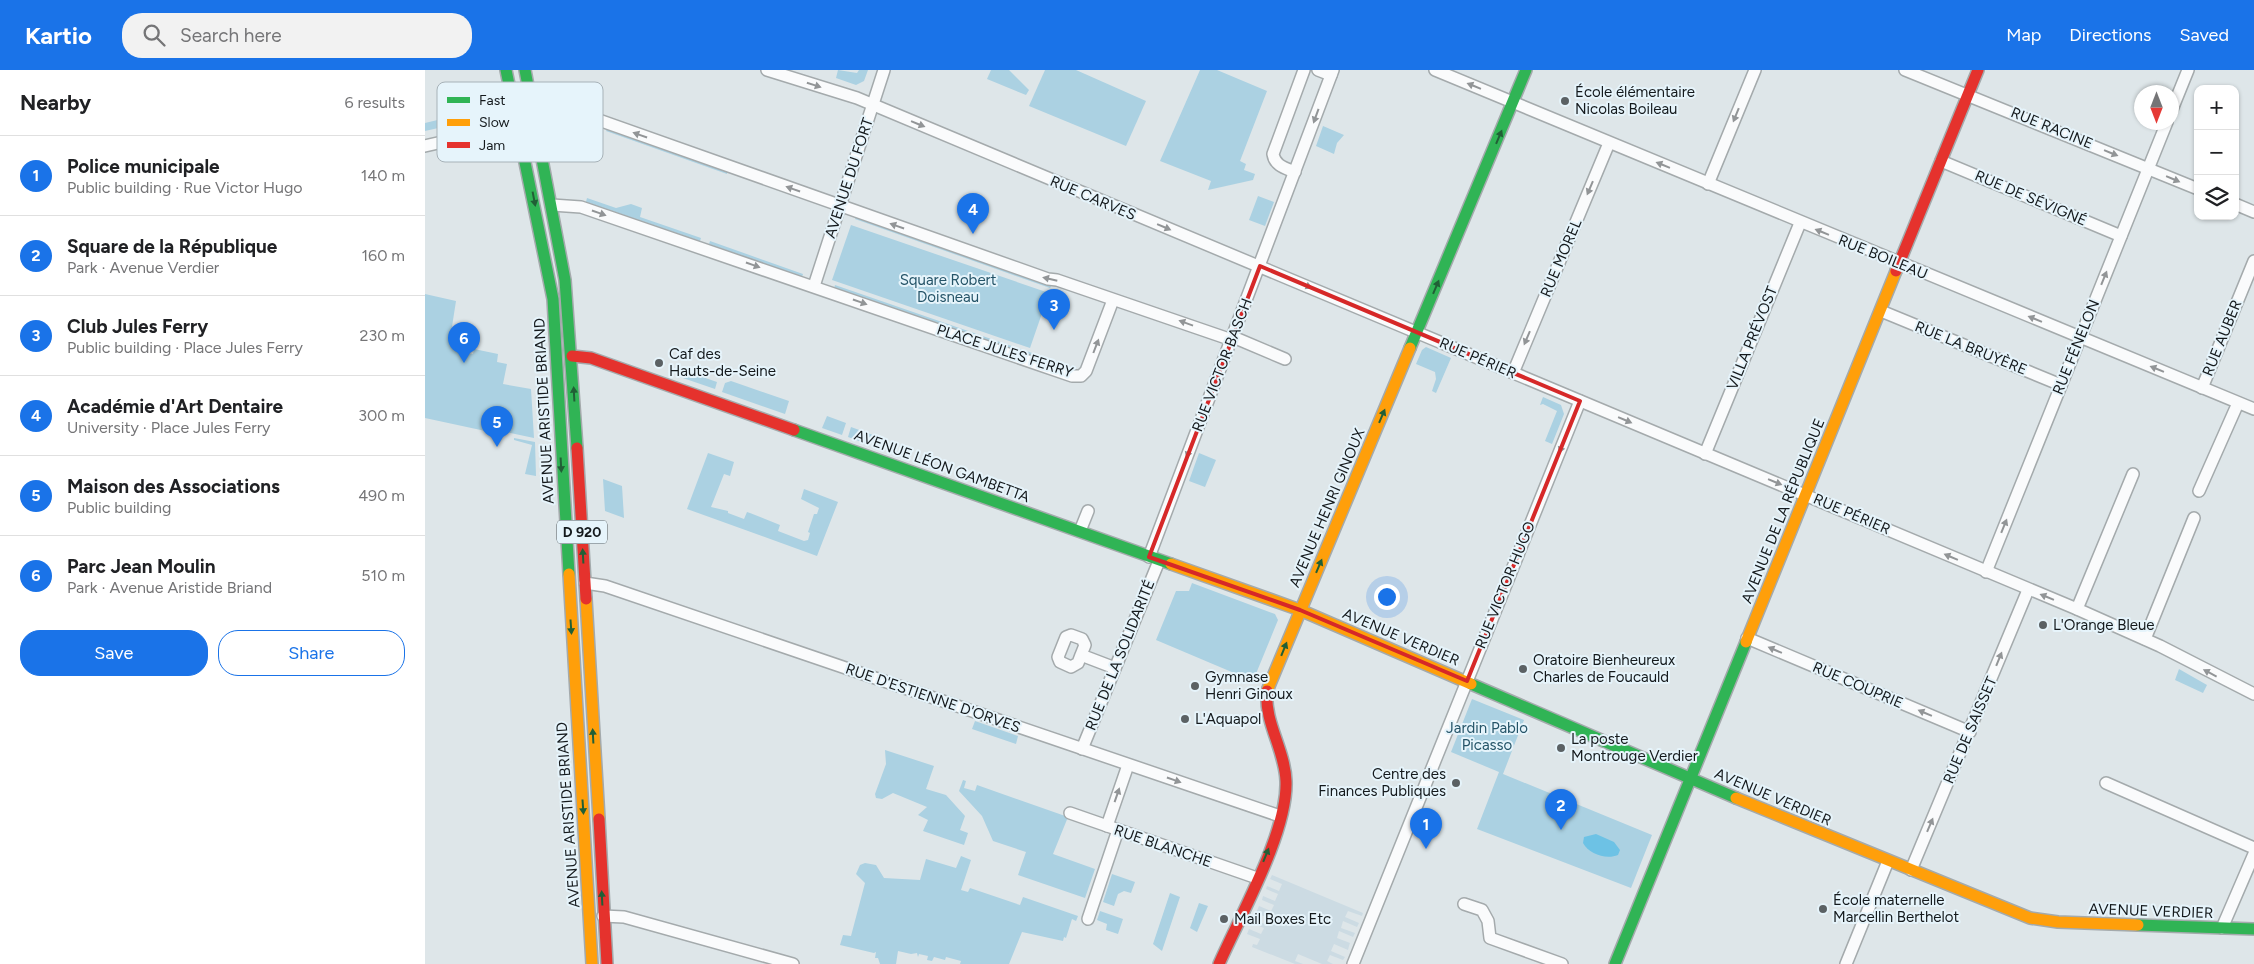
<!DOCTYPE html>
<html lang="en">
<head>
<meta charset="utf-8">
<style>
  :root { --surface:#fff; --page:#f2f2f2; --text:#202124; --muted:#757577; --line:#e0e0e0; --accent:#1a73e8 }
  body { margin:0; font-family:Figtree,sans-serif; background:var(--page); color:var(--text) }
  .controls { position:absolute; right:15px; top:15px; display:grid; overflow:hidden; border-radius:10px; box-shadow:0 1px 4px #0004 }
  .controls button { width:45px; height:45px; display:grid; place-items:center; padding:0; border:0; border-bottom:1px solid var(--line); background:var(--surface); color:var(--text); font:25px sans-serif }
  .compass { position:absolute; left:1709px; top:15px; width:45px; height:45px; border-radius:50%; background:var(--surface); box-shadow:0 1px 4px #0004; rotate:180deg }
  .you { position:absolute; left:961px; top:526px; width:18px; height:18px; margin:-12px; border:4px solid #fff; border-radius:50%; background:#1a73e8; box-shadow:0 0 0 8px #1a73e833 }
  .badge { display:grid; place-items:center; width:32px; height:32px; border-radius:50%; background:var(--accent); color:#fff; font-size:16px; font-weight:700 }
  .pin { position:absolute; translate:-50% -41px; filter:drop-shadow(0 1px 2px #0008) }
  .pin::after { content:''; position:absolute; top:26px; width:18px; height:15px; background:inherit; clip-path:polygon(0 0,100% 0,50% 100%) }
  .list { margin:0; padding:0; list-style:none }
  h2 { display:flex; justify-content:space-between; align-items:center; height:65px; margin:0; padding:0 20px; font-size:21px }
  h2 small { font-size:16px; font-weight:400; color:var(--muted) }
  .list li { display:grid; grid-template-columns:32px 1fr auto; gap:15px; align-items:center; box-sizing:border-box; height:80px; padding:0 20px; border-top:1px solid var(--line) }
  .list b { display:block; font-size:19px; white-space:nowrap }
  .list p { margin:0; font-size:16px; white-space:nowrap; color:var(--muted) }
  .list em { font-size:16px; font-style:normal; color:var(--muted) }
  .actions { display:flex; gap:10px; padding:15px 20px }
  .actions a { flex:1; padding:11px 0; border:1px solid var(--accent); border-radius:20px; text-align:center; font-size:18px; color:var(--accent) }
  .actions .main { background:var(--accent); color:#fff }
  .icon { flex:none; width:28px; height:28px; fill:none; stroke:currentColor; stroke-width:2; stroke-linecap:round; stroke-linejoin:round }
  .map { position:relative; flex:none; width:1829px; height:894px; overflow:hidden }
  header { display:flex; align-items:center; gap:30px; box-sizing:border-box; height:70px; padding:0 25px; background:var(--accent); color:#fff }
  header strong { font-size:24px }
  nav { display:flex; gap:28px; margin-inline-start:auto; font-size:18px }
  .search { width:350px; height:45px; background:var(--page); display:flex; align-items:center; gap:12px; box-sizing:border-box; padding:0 18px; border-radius:20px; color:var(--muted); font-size:19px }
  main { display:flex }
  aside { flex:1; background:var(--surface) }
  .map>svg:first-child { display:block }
  .built { fill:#ccdbe3 }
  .green { fill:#abd1e2 }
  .water { fill:#6dc2e5 }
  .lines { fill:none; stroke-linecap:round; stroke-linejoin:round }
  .street-casing { stroke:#a4aaac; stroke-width:14 }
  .fast-casing { stroke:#a4aaac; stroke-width:14 }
  .slow-casing { stroke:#a4aaac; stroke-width:14 }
  .jam-casing { stroke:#a4aaac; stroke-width:14 }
  .street { stroke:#fafbfc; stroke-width:11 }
  .fast { stroke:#30b455; stroke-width:11 }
  .slow { stroke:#ff9f0a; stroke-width:11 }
  .jam { stroke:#e5322d; stroke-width:11 }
  .oneway { fill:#929597 }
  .oneway2 { fill:#215f36 }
  .marked { fill:none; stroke:#d62828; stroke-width:4; stroke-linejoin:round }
  .poi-dot { fill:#5b6164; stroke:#e6f4fb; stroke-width:2 }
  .labels { text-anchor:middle; stroke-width:4; stroke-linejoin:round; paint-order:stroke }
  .shield { fill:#e6f4fb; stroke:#535b5f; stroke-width:1 }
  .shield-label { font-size:14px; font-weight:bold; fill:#14191c }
  .poi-label { font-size:15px; fill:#14191c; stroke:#e6f4fb; text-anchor:start }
  .street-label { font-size:15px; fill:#14191c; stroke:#e6f4fb }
  .park-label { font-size:15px; fill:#255468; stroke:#e6f4fb }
  .key { fill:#e6f4fb; stroke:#a7b2b8; stroke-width:1 }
  .key-label { font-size:14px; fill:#14191c }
</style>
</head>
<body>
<header>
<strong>Kartio</strong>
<div class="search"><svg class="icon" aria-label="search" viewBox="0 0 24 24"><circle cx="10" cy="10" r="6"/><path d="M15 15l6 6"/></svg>Search here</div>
<nav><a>Map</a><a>Directions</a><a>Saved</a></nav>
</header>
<main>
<aside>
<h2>Nearby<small>6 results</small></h2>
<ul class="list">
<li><span class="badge">1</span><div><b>Police municipale</b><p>Public building · Rue Victor Hugo</p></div><em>140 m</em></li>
<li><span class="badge">2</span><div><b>Square de la République</b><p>Park · Avenue Verdier</p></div><em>160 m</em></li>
<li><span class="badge">3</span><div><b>Club Jules Ferry</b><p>Public building · Place Jules Ferry</p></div><em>230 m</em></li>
<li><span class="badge">4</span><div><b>Académie d'Art Dentaire</b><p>University · Place Jules Ferry</p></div><em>300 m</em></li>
<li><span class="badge">5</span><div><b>Maison des Associations</b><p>Public building</p></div><em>490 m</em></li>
<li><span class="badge">6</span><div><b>Parc Jean Moulin</b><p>Park · Avenue Aristide Briand</p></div><em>510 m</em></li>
</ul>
<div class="actions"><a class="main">Save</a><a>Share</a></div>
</aside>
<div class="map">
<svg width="1829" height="894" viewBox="0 0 1829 894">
  <rect width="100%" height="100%" fill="#dee6e9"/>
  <!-- built -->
  <polygon class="built" points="847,805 938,843 937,846 923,841 920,847 934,853 932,857 918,851 916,858 930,863 928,867 914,861 912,868 925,873 924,876 923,880 909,874 906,881 920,887 918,890 905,885 902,891 908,894 897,894 873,884 870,891 878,894 870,894 827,877 828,874 832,875 835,869 822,864 824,859 836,864 839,858 827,853 828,850 840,854 843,848 831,843 834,836 846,841 849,835 837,830 838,826 850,831 853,824 841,819 842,816 854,821 857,814 845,809"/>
  <!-- green -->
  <g class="green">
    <polygon points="413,0 432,3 434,0 443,0 439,11 431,15 411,8"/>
    <polygon points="566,0 584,0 604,20 601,25 562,9"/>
    <polygon points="620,0 651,0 721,31 701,76 604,36"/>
    <polygon points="775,0 792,0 842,21 815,91 821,94 819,100 830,104 828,110 783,120 786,111 735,91"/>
    <polygon points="42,43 44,51 0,61 0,53"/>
    <polygon points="898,56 919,65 912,73 909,84 891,76"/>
    <polygon points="183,57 303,100 302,104 181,61"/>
    <polygon points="833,126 849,132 840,156 824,150"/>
    <polygon points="162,128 191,138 206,134 217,138 215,147 276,168 275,171 161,132"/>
    <polygon points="431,146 627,215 625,218 430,149"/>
    <polygon points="426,155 624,223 605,278 407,210"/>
    <polygon points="285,171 378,204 377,207 284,174"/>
    <polygon points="410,215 607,283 606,286 409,218"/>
    <polygon points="0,224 31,231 26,263 35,265 31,281 48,284 49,279 73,284 72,292 82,294 78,314 106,319 109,368 66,359 65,362 0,348"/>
    <polygon points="1001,277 1026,288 1011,323 1007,321 1011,309 1010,302 991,294 997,280"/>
    <polygon points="254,299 292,312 290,319 252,306"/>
    <polygon points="306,311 364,331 360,344 297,322 300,313"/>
    <polygon points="1118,327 1136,335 1139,344 1127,374 1120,371 1132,341 1118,334 1115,335"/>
    <polygon points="402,346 421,353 417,365 397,358"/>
    <polygon points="426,357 448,365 445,375 423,367"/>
    <polygon points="89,368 110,372 111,406 100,404 107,375 89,370"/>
    <polygon points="283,383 309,392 305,406 299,404 286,437 303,441 303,443 319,449 322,442 325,443 355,455 353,461 379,471 383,470 385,463 383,462 389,444 392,444 394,438 376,429 379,419 413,432 392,486 262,439"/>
    <polygon points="774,383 791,390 780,417 764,411"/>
    <polygon points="178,409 197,416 199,448 180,441"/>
    <polygon points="767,513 850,544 853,550 828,611 731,570 751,521 764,521"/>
    <polygon points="1754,599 1782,615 1778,623 1750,610"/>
    <polygon points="1047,629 1099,650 1078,704 1227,765 1206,818 1052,759 1074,702 1026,682"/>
    <polygon points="550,651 593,666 591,674 547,659"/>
    <polygon points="460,680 509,696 501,719 521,725 540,746 535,760 543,763 539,775 498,761 503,750 493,745 502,737 468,723 457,729 451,728 450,724 461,694"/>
    <polygon points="538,710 541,711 539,718 550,721 552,715 643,747 628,784 670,799 660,828 593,805 601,782 568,771 557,746 534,721"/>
    <polygon points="536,786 546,790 536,820 543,822 545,818 595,835 598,827 653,846 651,851 647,849 641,868 639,867 638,871 597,862 584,894 535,894 536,891 521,887 520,890 509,887 507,891 502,890 503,886 494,884 493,887 492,883 486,884 473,881 471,894 455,894 453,888 450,888 451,882 449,883 415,875 418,865 426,866 440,813 431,804 435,795 440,793 451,795 459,808 495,810 501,789 531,798"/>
    <polygon points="687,804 710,812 706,823 699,821 693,824 689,836 678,832"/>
    <polygon points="745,823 755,827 737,881 728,874"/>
    <polygon points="774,833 783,836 772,862 765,858"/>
    <polygon points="675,841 698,849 693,864 681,860 682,854 672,850"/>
  </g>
  <!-- water -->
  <path class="water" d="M1171 764 1189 772 1195 780 1193 785C1181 790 1164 784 1158 773L1159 767Z"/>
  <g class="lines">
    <defs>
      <g id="street">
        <polyline points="342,0 432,28 1652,539 1735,576 1829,624"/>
        <polyline points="893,0 906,5"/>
        <polyline points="1010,0 1829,339"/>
        <polyline points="1480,0 1773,119"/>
        <polyline points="102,34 120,31 623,209 632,210 807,270"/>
        <polyline points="1746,42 1763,0"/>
        <polyline points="0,76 66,61 92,52 94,47"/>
        <polyline points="1516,91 1696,166"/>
        <path d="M870 102C860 98 850 96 848 84L879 0"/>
        <polyline points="1283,114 1330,0"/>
        <polyline points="1810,134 1829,142"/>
        <polyline points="127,135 156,137 647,306 656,306 661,301 688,230"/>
        <polyline points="389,216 459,0"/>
        <polyline points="1456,241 1636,315"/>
        <polyline points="808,267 860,289"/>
        <polyline points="1088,303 1184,73"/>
        <polyline points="1777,318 1829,191"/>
        <polyline points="1280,384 1375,153"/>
        <polyline points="1774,421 1813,333"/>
        <polyline points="655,461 663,441"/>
        <polyline points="724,487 908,0"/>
        <polyline points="1561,502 1742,52"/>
        <polyline points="160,513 180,516 855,746"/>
        <polyline points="1652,539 1708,404"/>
        <polyline points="1322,568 1545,662"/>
        <polyline points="1720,569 1769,448"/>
        <polyline points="656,585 660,575 657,569 646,565 641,567 633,587 635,592 646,597 653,593 656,585 690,598"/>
        <polyline points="657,679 734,491"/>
        <polyline points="1681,713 1829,778"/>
        <polyline points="645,743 832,808"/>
        <polyline points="682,756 703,695"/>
        <polyline points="1486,800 1603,520"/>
        <polyline points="1039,834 1057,840 1063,851 1065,868 1137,894"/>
        <polyline points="178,846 199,847 368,894"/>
        <polyline points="663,849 693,760"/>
        <polyline points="1797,858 1829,784"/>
        <polyline points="928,894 1155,331"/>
        <polyline points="1421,894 1463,791"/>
      </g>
      <g id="fast">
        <polyline points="81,0 128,229 144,504"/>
        <polyline points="100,0 140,210 152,378"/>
        <polyline points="985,278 1101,0"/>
        <polyline points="369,360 746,494"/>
        <polyline points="1046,614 1311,728"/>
        <polyline points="1713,855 1829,859"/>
        <polyline points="1190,894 1321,572"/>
      </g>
      <g id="slow">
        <polyline points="746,494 875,540 1046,614"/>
        <polyline points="144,504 167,894"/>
        <polyline points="161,529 174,749"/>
        <polyline points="1321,572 1471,201"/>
        <polyline points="842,621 985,278"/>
        <polyline points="1311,728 1605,848 1633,852 1713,855"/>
      </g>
      <g id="jam">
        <polyline points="1471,201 1553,0"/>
        <polyline points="147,286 166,288 369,360"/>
        <polyline points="152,378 161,529"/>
        <polyline points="174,749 182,894"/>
        <path d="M794 894C815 846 863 762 861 711 860 680 839 652 842 621"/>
      </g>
    </defs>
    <!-- street casing -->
    <use href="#street" class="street-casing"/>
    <!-- fast casing -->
    <use href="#fast" class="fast-casing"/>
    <!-- slow casing -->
    <use href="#slow" class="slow-casing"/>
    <!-- jam casing -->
    <use href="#jam" class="jam-casing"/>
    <!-- street -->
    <use href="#street" class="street"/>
    <!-- fast -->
    <use href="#fast" class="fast"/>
    <!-- slow -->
    <use href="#slow" class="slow"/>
    <!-- jam -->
    <use href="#jam" class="jam"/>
  </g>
  <!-- one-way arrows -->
  <defs><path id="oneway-solid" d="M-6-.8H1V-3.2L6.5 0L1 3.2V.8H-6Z" transform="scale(1.25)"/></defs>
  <g class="oneway">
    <use href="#oneway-solid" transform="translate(389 15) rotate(18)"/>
    <use href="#oneway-solid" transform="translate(1049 16) rotate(-158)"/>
    <use href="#oneway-solid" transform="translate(1311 45) rotate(112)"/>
    <use href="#oneway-solid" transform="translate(891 46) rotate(110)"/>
    <use href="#oneway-solid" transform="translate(493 54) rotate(22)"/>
    <use href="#oneway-solid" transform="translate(215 65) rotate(-161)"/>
    <use href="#oneway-solid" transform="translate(1686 83) rotate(22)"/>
    <use href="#oneway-solid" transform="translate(1238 95) rotate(-158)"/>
    <use href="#oneway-solid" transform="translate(1748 109) rotate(23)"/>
    <use href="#oneway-solid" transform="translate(1165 118) rotate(113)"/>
    <use href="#oneway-solid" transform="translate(368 119) rotate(-161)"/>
    <use href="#oneway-solid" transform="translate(174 143) rotate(19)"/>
    <use href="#oneway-solid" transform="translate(472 156) rotate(-161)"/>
    <use href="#oneway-solid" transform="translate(739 157) rotate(23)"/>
    <use href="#oneway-solid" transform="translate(1397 162) rotate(-158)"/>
    <use href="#oneway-solid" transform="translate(328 195) rotate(19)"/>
    <use href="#oneway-solid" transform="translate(1679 208) rotate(-68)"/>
    <use href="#oneway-solid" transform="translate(625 209) rotate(-167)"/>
    <use href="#oneway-solid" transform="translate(880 215) rotate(23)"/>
    <use href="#oneway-solid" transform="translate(435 232) rotate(19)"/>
    <use href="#oneway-solid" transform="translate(1610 249) rotate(-158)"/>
    <use href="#oneway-solid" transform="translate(761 253) rotate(-160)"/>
    <use href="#oneway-solid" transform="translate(1102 268) rotate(113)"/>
    <use href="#oneway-solid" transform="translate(671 276) rotate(-69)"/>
    <use href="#oneway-solid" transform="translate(1732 299) rotate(-158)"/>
    <use href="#oneway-solid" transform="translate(1200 350) rotate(23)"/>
    <use href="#oneway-solid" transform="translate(1137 376) rotate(112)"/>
    <use href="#oneway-solid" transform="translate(764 381) rotate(111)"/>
    <use href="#oneway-solid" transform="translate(1350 412) rotate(22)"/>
    <use href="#oneway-solid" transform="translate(1579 456) rotate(-68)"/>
    <use href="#oneway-solid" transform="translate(1526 487) rotate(-157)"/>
    <use href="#oneway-solid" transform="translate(1622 527) rotate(-158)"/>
    <use href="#oneway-solid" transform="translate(1350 580) rotate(-157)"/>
    <use href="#oneway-solid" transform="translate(1574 589) rotate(-68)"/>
    <use href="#oneway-solid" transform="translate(1785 603) rotate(-152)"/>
    <use href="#oneway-solid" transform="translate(1500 643) rotate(-157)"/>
    <use href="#oneway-solid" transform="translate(749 710) rotate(19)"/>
    <use href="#oneway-solid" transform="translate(692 725) rotate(-71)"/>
    <use href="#oneway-solid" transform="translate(1505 755) rotate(-67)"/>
  </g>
  <g class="oneway2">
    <use href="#oneway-solid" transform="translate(1074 67) rotate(-67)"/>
    <use href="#oneway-solid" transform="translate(109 129) rotate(79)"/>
    <use href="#oneway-solid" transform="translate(1011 217) rotate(-67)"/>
    <use href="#oneway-solid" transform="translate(149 324) rotate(-93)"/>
    <use href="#oneway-solid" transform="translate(957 346) rotate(-67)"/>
    <use href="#oneway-solid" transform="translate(136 395) rotate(87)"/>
    <use href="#oneway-solid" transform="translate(158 486) rotate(-93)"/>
    <use href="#oneway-solid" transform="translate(894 496) rotate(-67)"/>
    <use href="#oneway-solid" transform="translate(146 557) rotate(86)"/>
    <use href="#oneway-solid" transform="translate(859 579) rotate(-68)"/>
    <use href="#oneway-solid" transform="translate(168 666) rotate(-93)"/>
    <use href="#oneway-solid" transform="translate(158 737) rotate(86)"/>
    <use href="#oneway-solid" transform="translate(841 785) rotate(-68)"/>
    <use href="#oneway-solid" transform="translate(177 828) rotate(-93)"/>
  </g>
  <!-- marked area -->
  <path class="marked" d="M835 196 1155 331 1042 611 875 540 724 487Z"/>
  <!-- markers -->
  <g class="poi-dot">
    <circle cx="1140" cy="31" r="5"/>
    <circle cx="234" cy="293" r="5"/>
    <circle cx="1618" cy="555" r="5"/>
    <circle cx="1098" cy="599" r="5"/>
    <circle cx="770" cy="616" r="5"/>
    <circle cx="760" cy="649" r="5"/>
    <circle cx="1136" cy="678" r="5"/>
    <circle cx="1031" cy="713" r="5"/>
    <circle cx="1398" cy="839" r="5"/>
    <circle cx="799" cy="849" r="5"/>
  </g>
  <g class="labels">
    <!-- shield labels -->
    <rect class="shield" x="132" y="450.5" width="50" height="23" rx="4"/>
    <g class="shield-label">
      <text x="157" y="467">D 920</text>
    </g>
    <!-- poi labels -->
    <g class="poi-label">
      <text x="1150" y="27">École élémentaire<tspan x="1150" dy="17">Nicolas Boileau</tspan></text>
      <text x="244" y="289">Caf des<tspan x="244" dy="17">Hauts-de-Seine</tspan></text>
      <text x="1628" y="560">L'Orange Bleue</text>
      <text x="1108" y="595">Oratoire Bienheureux<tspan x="1108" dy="17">Charles de Foucauld</tspan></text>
      <text x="780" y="612">Gymnase<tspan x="780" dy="17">Henri Ginoux</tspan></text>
      <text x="770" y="654">L'Aquapol</text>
      <text x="1146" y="674">La poste<tspan x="1146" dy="17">Montrouge Verdier</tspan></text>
      <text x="1021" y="709" text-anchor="end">Centre des<tspan x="1021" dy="17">Finances Publiques</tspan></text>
      <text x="1408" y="835">École maternelle<tspan x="1408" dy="17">Marcellin Berthelot</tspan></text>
      <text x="809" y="854">Mail Boxes Etc</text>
    </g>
    <!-- street labels -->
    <g class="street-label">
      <text transform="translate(1627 58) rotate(22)" y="5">RUE RACINE</text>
      <text transform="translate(424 108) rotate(-72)" y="5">AVENUE DU FORT</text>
      <text transform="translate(668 128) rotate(23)" y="5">RUE CARVES</text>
      <text transform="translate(1606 128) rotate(23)" y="5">RUE DE SÉVIGNÉ</text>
      <text transform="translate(1458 187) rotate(22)" y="5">RUE BOILEAU</text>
      <text transform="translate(1136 188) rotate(-67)" y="5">RUE MOREL</text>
      <text transform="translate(1327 268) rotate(-68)" y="5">VILLA PRÉVOST</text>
      <text transform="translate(1797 268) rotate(-68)" y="5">RUE AUBER</text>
      <text transform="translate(1651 277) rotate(-68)" y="5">RUE FÉNELON</text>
      <text transform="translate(1546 278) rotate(22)" y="5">RUE LA BRUYÈRE</text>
      <text transform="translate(580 281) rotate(18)" y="5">PLACE JULES FERRY</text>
      <text transform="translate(1053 288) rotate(23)" y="5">RUE PÉRIER</text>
      <text transform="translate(797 295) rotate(-69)" y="5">RUE VICTOR BASCH</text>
      <text transform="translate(119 341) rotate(-93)" y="5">AVENUE ARISTIDE BRIAND</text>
      <text transform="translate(517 396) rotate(20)" y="5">AVENUE LÉON GAMBETTA</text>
      <text transform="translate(902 438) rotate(-67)" y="5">AVENUE HENRI GINOUX</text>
      <text transform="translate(1358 441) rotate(-68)" y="5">AVENUE DE LA RÉPUBLIQUE</text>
      <text transform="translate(1427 444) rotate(23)" y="5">RUE PÉRIER</text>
      <text transform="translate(1080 515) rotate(-68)" y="5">RUE VICTOR HUGO</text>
      <text transform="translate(976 567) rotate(23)" y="5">AVENUE VERDIER</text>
      <text transform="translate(695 585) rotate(-68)" y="5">RUE DE LA SOLIDARITÉ</text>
      <text transform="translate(1433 615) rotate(23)" y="5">RUE COUPRIE</text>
      <text transform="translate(508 628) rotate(19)" y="5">RUE D'ESTIENNE D'ORVES</text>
      <text transform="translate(1545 660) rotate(-67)" y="5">RUE DE SAISSET</text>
      <text transform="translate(1348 727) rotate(23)" y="5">AVENUE VERDIER</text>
      <text transform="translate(143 745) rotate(-94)" y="5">AVENUE ARISTIDE BRIAND</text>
      <text transform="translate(738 776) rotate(19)" y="5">RUE BLANCHE</text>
      <text transform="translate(1726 841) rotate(2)" y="5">AVENUE VERDIER</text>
    </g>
    <!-- park labels -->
    <g class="park-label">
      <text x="523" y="215">Square Robert<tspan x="523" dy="17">Doisneau</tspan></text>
      <text x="1062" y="663">Jardin Pablo<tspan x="1062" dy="17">Picasso</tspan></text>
    </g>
  </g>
  <!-- legend -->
  <rect x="12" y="12" width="166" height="80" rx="8" class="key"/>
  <rect x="22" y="27" width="23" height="6" fill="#30b455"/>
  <rect x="22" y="49" width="23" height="7" fill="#ff9f0a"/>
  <rect x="22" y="72" width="23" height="6" fill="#e5322d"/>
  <g class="key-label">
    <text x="54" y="35">Fast</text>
    <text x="54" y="57">Slow</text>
    <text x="54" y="80">Jam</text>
  </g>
</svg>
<div class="controls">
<button>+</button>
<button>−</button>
<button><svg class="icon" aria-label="layers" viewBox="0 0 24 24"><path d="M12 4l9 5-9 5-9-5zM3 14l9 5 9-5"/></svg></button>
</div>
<svg class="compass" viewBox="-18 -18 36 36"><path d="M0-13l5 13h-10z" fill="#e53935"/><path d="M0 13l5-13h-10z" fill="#757577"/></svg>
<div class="you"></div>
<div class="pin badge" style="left:1001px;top:779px">1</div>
<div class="pin badge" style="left:1136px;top:760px">2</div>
<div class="pin badge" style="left:629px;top:260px">3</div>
<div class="pin badge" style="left:548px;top:164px">4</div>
<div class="pin badge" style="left:72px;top:377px">5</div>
<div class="pin badge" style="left:39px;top:293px">6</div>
</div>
</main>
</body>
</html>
